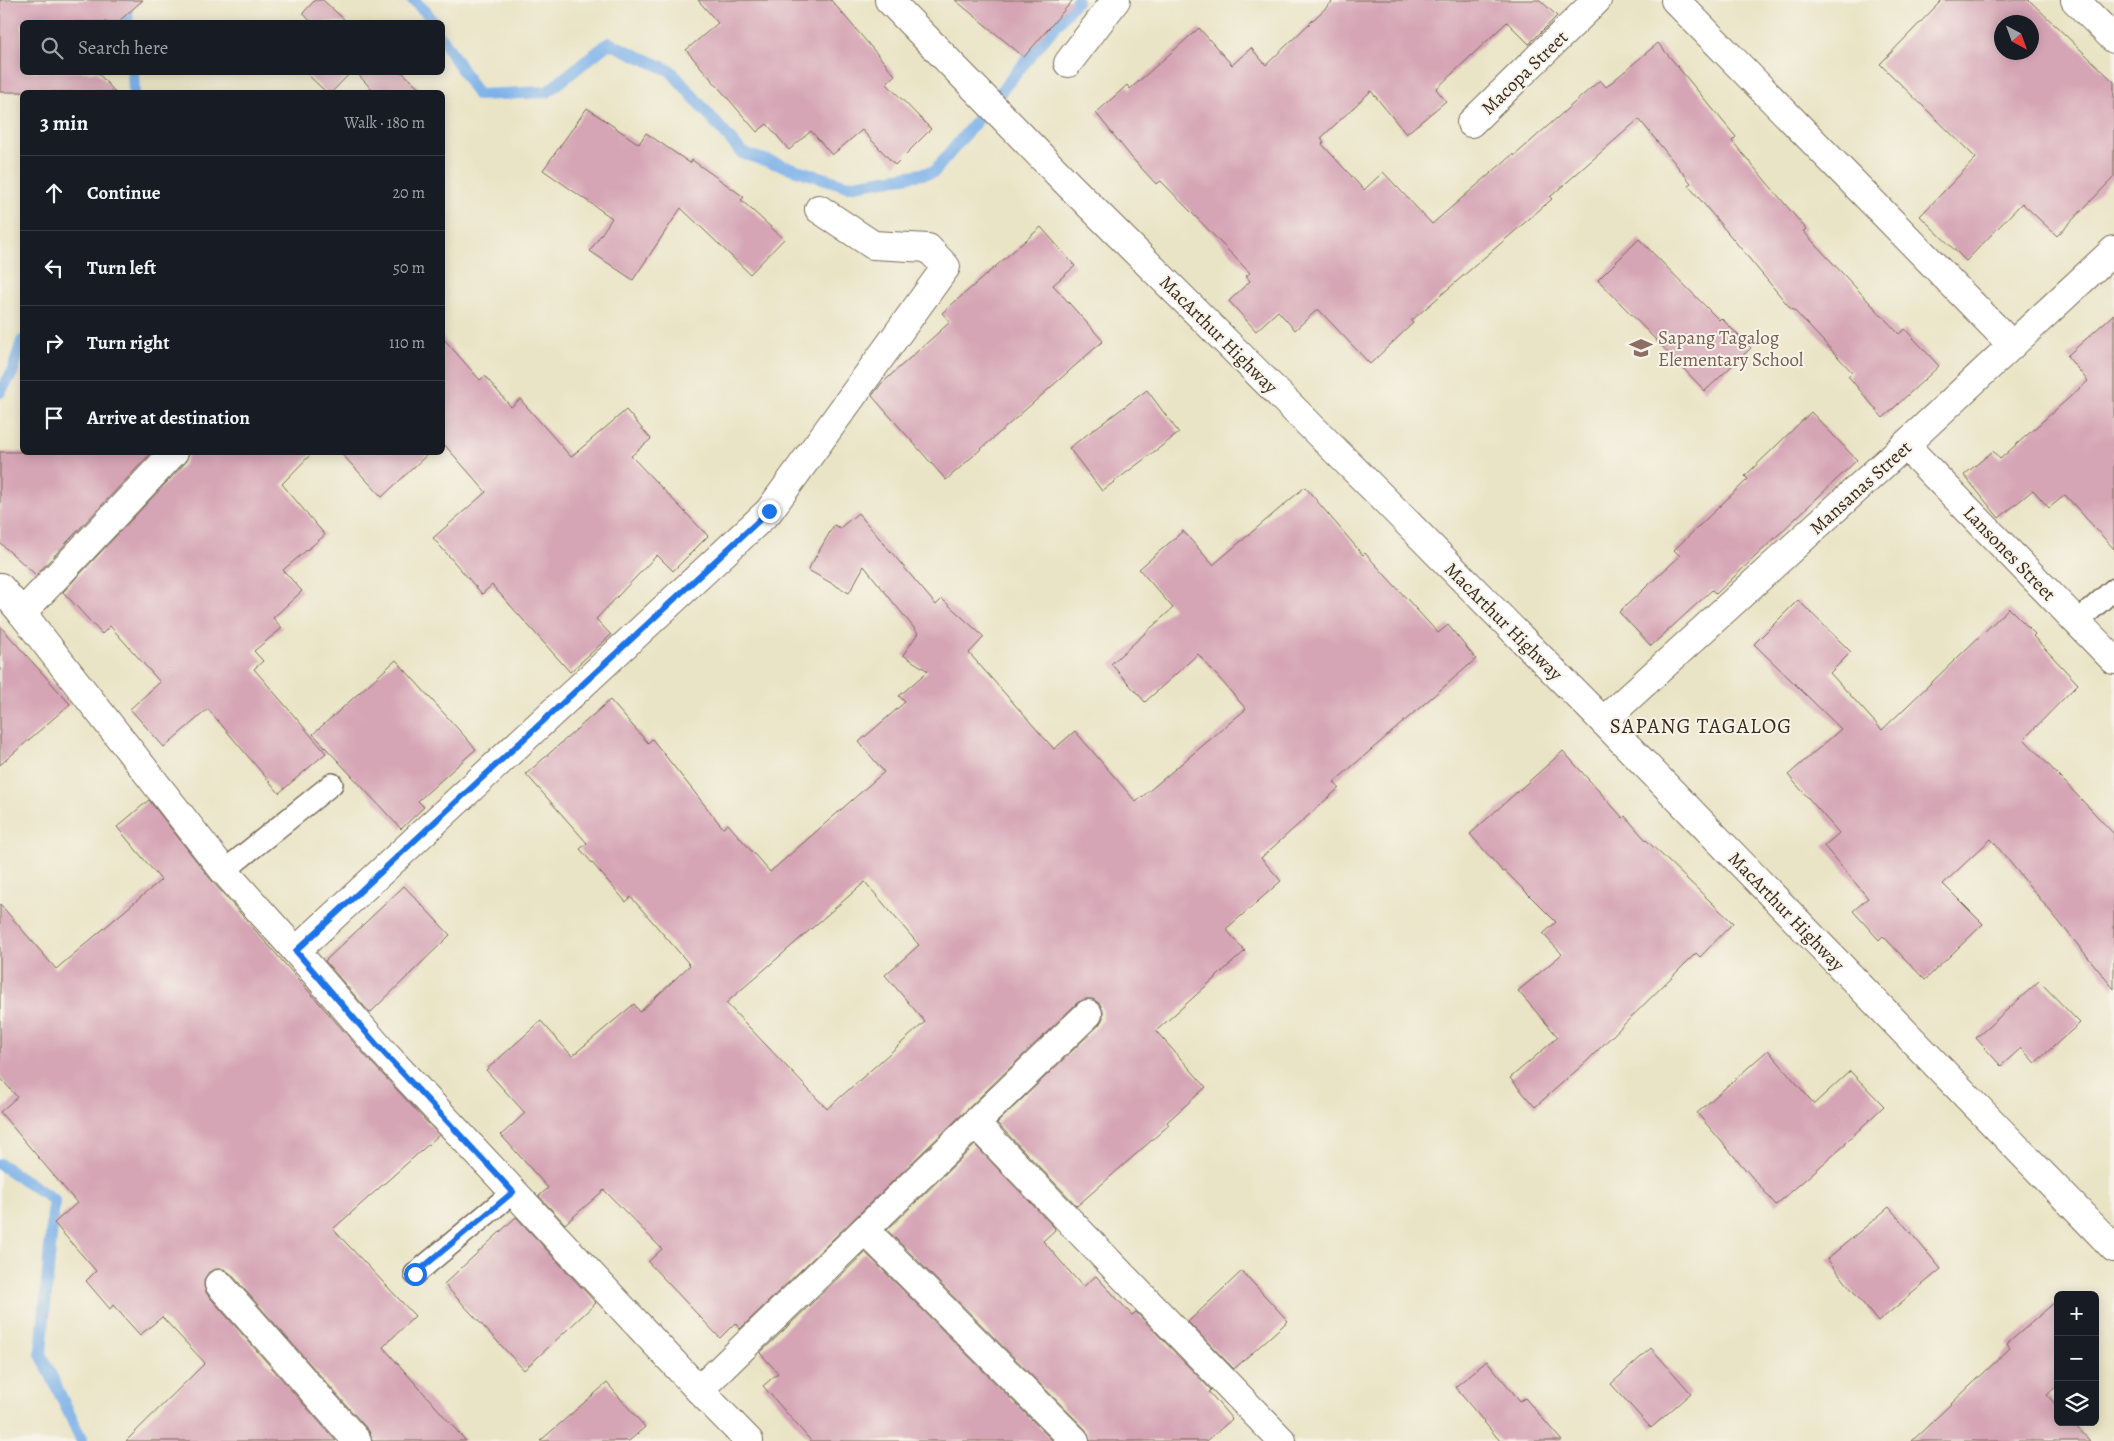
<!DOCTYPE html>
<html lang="en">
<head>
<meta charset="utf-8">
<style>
  :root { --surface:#171b24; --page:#20242c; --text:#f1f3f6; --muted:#9ea1a6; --line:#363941 }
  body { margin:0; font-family:Alegreya,serif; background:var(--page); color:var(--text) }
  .controls { position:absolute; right:15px; bottom:15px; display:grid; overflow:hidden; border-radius:8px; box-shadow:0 2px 12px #0003 }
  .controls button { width:45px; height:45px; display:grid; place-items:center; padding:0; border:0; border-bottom:1px solid var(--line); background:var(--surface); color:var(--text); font:25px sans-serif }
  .compass { position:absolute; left:1994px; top:15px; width:45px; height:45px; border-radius:50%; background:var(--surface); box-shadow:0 2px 12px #0003; rotate:139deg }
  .stop { position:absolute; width:15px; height:15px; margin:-11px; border:4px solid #1a73e8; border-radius:50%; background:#fff }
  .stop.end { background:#1a73e8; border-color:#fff; box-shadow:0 1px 5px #0008 }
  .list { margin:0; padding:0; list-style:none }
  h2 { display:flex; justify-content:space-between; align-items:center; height:65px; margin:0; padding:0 20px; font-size:21px }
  h2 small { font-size:16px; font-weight:400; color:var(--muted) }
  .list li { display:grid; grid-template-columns:32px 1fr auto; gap:15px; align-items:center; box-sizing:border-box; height:75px; padding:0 20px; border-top:1px solid var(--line) }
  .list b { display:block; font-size:19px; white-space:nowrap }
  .list em { font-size:16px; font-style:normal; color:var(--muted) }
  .icon { flex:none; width:28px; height:28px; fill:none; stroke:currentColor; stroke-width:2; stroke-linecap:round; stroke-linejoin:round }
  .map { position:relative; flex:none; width:2114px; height:1441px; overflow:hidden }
  .search { position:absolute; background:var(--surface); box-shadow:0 2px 12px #0003; left:20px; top:20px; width:425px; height:55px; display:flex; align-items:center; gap:12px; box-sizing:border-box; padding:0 18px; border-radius:8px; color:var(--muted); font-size:19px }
  .panel { position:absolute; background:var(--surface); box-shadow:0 2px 12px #0003; left:20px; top:90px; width:425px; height:365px; border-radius:8px }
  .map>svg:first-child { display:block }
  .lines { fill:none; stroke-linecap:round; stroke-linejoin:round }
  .stream { stroke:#7ab0e9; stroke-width:12 }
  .building { fill:#d5a4b5; fill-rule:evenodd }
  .service-casing { stroke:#786b59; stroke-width:24 }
  .minor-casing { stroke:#786b59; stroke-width:30 }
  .trunk-casing { stroke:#786b59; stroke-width:30 }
  .service { stroke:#fff; stroke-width:21 }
  .minor { stroke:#fff; stroke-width:28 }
  .trunk { stroke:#fff; stroke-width:28 }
  .route { stroke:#1a73e8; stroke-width:6 }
  .labels { text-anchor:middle; stroke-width:4; stroke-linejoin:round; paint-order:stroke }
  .street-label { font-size:19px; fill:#3b2a1e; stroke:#f7f3e8 }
  .education-label { font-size:19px; fill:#785e54; stroke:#f7f3e8; text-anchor:start }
  .quarter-label { font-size:21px; letter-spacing:1px; fill:#3b2a1e; stroke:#f7f3e8 }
</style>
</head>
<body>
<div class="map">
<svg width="2114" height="1441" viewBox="0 0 2114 1441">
  <rect width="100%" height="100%" fill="#f7f3e8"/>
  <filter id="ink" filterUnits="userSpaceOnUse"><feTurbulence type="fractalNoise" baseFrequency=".02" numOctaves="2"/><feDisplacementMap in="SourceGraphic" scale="10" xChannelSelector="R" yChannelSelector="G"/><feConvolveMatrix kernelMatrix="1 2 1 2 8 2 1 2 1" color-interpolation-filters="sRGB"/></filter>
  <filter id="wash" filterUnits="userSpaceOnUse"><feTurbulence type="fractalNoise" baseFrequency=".0096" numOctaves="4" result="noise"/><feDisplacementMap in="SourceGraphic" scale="20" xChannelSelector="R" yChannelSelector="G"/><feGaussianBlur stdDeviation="1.12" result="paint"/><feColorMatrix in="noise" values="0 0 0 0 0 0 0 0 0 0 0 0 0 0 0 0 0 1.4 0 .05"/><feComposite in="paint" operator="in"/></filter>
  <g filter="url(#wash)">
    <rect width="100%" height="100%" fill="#eae4c6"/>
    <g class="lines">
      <!-- stream -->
      <g class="stream">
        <polyline points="126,0 128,22"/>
        <polyline points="413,0 426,12 433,22"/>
        <polyline points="442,38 478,95 547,92 609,43 671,71 742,153 848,186 934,172 1077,0"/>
        <polyline points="133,72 134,92"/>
        <polyline points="0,392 12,373 22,341"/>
        <polyline points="0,1164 54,1200 41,1354 82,1441"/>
      </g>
    </g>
    <g id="blocks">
      <!-- building -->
      <g class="building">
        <polygon points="0,0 143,0 118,22 22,22 22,72 97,72 115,92 0,92"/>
        <polygon points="315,0 323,0 347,22 311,22 303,13"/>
        <polygon points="698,0 831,0 895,75 886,83 931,129 895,165 862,130 832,155 811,131 789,150 767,124 757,132 686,50 718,23"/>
        <polygon points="955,0 1073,0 1024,57"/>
        <polygon points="1334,0 1540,0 1557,16 1529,44 1507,22 1436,89 1446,101 1406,134 1371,91 1321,138 1324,142 1322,144 1364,190 1383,172 1432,224 1513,154 1514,156 1600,80 1606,87 1658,43 1736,137 1732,141 1806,229 1803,231 1899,334 1905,329 1939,366 1883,418 1848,376 1852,372 1793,309 1792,310 1688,185 1691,183 1639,119 1550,197 1552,199 1411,321 1413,323 1370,364 1318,309 1295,330 1278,311 1256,331 1229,301 1250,281 1246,276 1250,273 1161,181 1156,184 1132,158 1096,113 1127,85 1130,89 1199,28 1232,65 1251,48 1266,65"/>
        <path d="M1942 0H2029L2114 82V177L2057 236 2022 203 1966 261 1920 216 1976 158 1880 64ZM2002 22H2032V52H2002Z"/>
        <polygon points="305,72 351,72 332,92 326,92"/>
        <polygon points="356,72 402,72 424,92 374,92"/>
        <polygon points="587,108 639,144 646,133 690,163 692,160 744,197 741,200 784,239 750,274 681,208 633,280 590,251 612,218 543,170"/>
        <polygon points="1041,227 1075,266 1053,285 1103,341 946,480 872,396 881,384 950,322 942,313"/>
        <polygon points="1639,239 1719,320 1721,318 1751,348 1705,391 1598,280"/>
        <polygon points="2114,314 2114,549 2065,495 2049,508 2033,490 1999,518 1964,475 1993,451 2000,459 2088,381 2067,356"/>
        <polygon points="442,337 480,380 485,376 511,407 520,399 571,457 626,410 651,439 631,456 708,536 673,571 657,555 596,619 611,635 570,672 492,585 482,594 433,538 486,492 442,442"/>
        <polygon points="1147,390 1179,433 1102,491 1069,448"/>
        <polygon points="1811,412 1857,460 1716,594 1712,590 1651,646 1619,612 1680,556 1674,550 1748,479 1745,476"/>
        <polygon points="0,452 152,452 36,575 0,543"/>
        <polygon points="189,452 313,452 282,484 325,535 283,570 302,591 273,618 282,628 254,651 263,661 254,669 326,753 279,793 208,709 164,747 130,709 160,682 110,626 102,634 63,592 185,463"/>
        <polygon points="340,452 430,452 382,497"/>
        <path d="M1305 487 1363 555 1365 553 1438 633 1448 625 1476 659 1334 782 1339 788 1261 858 1281 881 1226 929 1245 951 1156 1031 1206 1087 1167 1122 1169 1125 1077 1206 997 1123 1099 1025 1103 1018V1011L1100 1004 1093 999H1085L1077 1003 740 1329 735 1323 720 1338 648 1262 662 1249 604 1190 565 1224 539 1196 548 1188 501 1135 525 1113 486 1070 541 1021 572 1056 634 1004 640 1012 690 965 631 897 626 902 580 849 587 843 526 774 610 700 648 743 652 739 723 828 728 824 770 872 884 772 859 742 905 702 899 696 928 671 903 655 918 633 864 566 849 593 808 570 834 525 840 528 858 513 936 605 942 599 984 637 969 653 1054 749 1075 731 1136 802 1246 709 1198 654 1145 702 1111 664 1173 608 1139 569 1183 531 1213 565ZM865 882 919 945 885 975 925 1022 827 1109 726 1003Z"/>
        <polygon points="1798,600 1851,652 1830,673 1882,730 2009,608 2035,634 2033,636 2078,684 2024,739 2114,834 2114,989 1991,839 1943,884 1983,924 1925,980 1883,936 1879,940 1853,911 1868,898 1824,846 1839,833 1788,775 1841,729 1754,644"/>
        <polygon points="0,626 70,704 0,765"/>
        <polygon points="396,660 476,749 418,801 424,807 401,829 313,734"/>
        <polygon points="1563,751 1623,818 1625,816 1643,837 1733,923 1700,957 1696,953 1586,1062 1535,1107 1510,1078 1558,1037 1518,991 1562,954 1543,934 1556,922 1505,871 1503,872 1470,834"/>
        <polygon points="149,800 212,881 371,1062 439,1135 333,1229 415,1316 383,1347 466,1441 372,1441 369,1431 231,1274 224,1269 216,1269 209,1272 204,1279 204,1287 207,1294 336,1441 126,1441 205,1363 162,1317 140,1335 113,1305 110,1309 86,1281 96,1271 54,1223 77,1203 0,1112 17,1097 0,1077 0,904 56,969 161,880 117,827"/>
        <polygon points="404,886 450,935 370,1013 325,961"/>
        <polygon points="2039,981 2080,1023 2035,1063 2021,1048 2001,1066 1976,1038"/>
        <polygon points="1768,1050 1814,1104 1850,1071 1884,1106 1845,1143 1846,1144 1776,1205 1697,1113"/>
        <polygon points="975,1145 1054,1227 1055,1230 1043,1241 1083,1287 1096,1276 1132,1315 1136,1312 1211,1390 1209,1392 1232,1419 1207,1441 1090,1441 1086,1430 887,1230"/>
        <polygon points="1889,1207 1941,1269 1878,1322 1827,1259"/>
        <polygon points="516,1217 596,1303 524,1370 444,1284"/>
        <polygon points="865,1252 1053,1441 811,1441 763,1386 778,1373 760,1353"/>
        <polygon points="1242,1271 1288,1321 1234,1369 1188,1322"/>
        <polygon points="2055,1302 2058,1305 2058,1385 2047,1395 2058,1407 2058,1422 2072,1422 2090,1441 1912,1441 2010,1348 2007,1344"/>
        <polygon points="1651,1348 1691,1393 1651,1428 1611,1384"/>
        <polygon points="1487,1361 1520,1401 1525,1398 1562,1441 1500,1441 1455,1387"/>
        <polygon points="607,1383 645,1427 629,1441 540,1441"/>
      </g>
    </g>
  </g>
  <g filter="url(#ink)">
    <use href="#blocks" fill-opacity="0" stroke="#786b59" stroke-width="1"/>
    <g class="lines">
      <defs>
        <g id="service">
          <polyline points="2077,622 2114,589"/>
          <polyline points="224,871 332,784"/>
          <polyline points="415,1274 513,1192"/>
        </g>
        <g id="minor">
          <polyline points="1675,0 2012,345"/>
          <polyline points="2075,0 2114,39"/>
          <polyline points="1068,63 1116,0"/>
          <polyline points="1471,123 1597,0"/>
          <polyline points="1905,445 2114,660"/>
          <polyline points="0,587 22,613 224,871 296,951 383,1052 699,1390 749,1441"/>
          <polyline points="22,613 174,452"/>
          <polyline points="1603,721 1905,445 2114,250"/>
          <polyline points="296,951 769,511 946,267 928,248 873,245 819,209"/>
          <polyline points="976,1124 1282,1441"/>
          <polyline points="865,1230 1075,1441"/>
          <polyline points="219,1284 357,1441"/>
          <polyline points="699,1390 1088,1014"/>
        </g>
        <polyline id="trunk" points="889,0 1069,185 1382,497 1603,721 2114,1248"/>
      </defs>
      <!-- service casing -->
      <use href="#service" class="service-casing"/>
      <!-- minor casing -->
      <use href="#minor" class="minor-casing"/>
      <!-- trunk casing -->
      <use href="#trunk" class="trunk-casing"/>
      <!-- service -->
      <use href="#service" class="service"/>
      <!-- minor -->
      <use href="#minor" class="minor"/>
      <!-- trunk -->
      <use href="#trunk" class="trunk"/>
    </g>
  </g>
  <g class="lines" filter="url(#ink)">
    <!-- route -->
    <polyline class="route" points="415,1274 513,1192 383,1052 296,951 769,511"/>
  </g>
  <!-- icons -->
  <defs>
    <symbol id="school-bare" viewBox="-9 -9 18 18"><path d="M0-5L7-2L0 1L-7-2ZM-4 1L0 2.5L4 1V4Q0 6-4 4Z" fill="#8d6e63" stroke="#f7f3e8" stroke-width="2.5" paint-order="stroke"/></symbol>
  </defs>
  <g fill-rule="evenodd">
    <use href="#school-bare" x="1625" y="332" width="32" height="32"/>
  </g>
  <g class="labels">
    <!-- street labels -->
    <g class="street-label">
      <text transform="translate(1524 72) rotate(-44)" y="7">Macopa Street</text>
      <text transform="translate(1219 334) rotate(45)" y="7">MacArthur Highway</text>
      <text transform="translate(1860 487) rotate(-42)" y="7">Mansanas Street</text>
      <text transform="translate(2010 553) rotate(46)" y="7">Lansones Street</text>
      <text transform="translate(1504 621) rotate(45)" y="7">MacArthur Highway</text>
      <text transform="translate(1787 911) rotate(46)" y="7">MacArthur Highway</text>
    </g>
    <!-- education labels -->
    <g class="education-label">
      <text x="1658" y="344">Sapang Tagalog<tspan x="1658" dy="22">Elementary School</tspan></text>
    </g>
    <!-- quarter labels -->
    <g class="quarter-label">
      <text x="1701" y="733">SAPANG TAGALOG</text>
    </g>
  </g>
</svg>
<div class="controls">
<button>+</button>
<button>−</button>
<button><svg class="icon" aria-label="layers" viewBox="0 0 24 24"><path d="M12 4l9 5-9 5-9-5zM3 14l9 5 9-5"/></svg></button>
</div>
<svg class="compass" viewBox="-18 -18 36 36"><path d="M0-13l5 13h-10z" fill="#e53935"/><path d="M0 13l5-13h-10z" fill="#9ea1a6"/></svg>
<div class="stop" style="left:415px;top:1274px"></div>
<div class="stop end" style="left:769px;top:511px"></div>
<div class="search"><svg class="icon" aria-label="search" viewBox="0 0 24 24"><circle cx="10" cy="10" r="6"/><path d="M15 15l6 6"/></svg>Search here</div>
<section class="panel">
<h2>3 min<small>Walk · 180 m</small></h2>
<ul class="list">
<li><svg class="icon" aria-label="ahead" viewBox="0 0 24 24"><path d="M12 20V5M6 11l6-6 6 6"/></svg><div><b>Continue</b></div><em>20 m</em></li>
<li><svg class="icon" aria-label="left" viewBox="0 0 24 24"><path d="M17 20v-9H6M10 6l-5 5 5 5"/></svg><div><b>Turn left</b></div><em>50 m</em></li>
<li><svg class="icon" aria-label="right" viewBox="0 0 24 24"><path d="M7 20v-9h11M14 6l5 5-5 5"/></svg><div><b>Turn right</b></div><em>110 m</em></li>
<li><svg class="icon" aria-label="arrive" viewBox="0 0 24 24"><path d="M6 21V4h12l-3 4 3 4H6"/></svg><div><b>Arrive at destination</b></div></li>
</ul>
</section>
</div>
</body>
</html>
